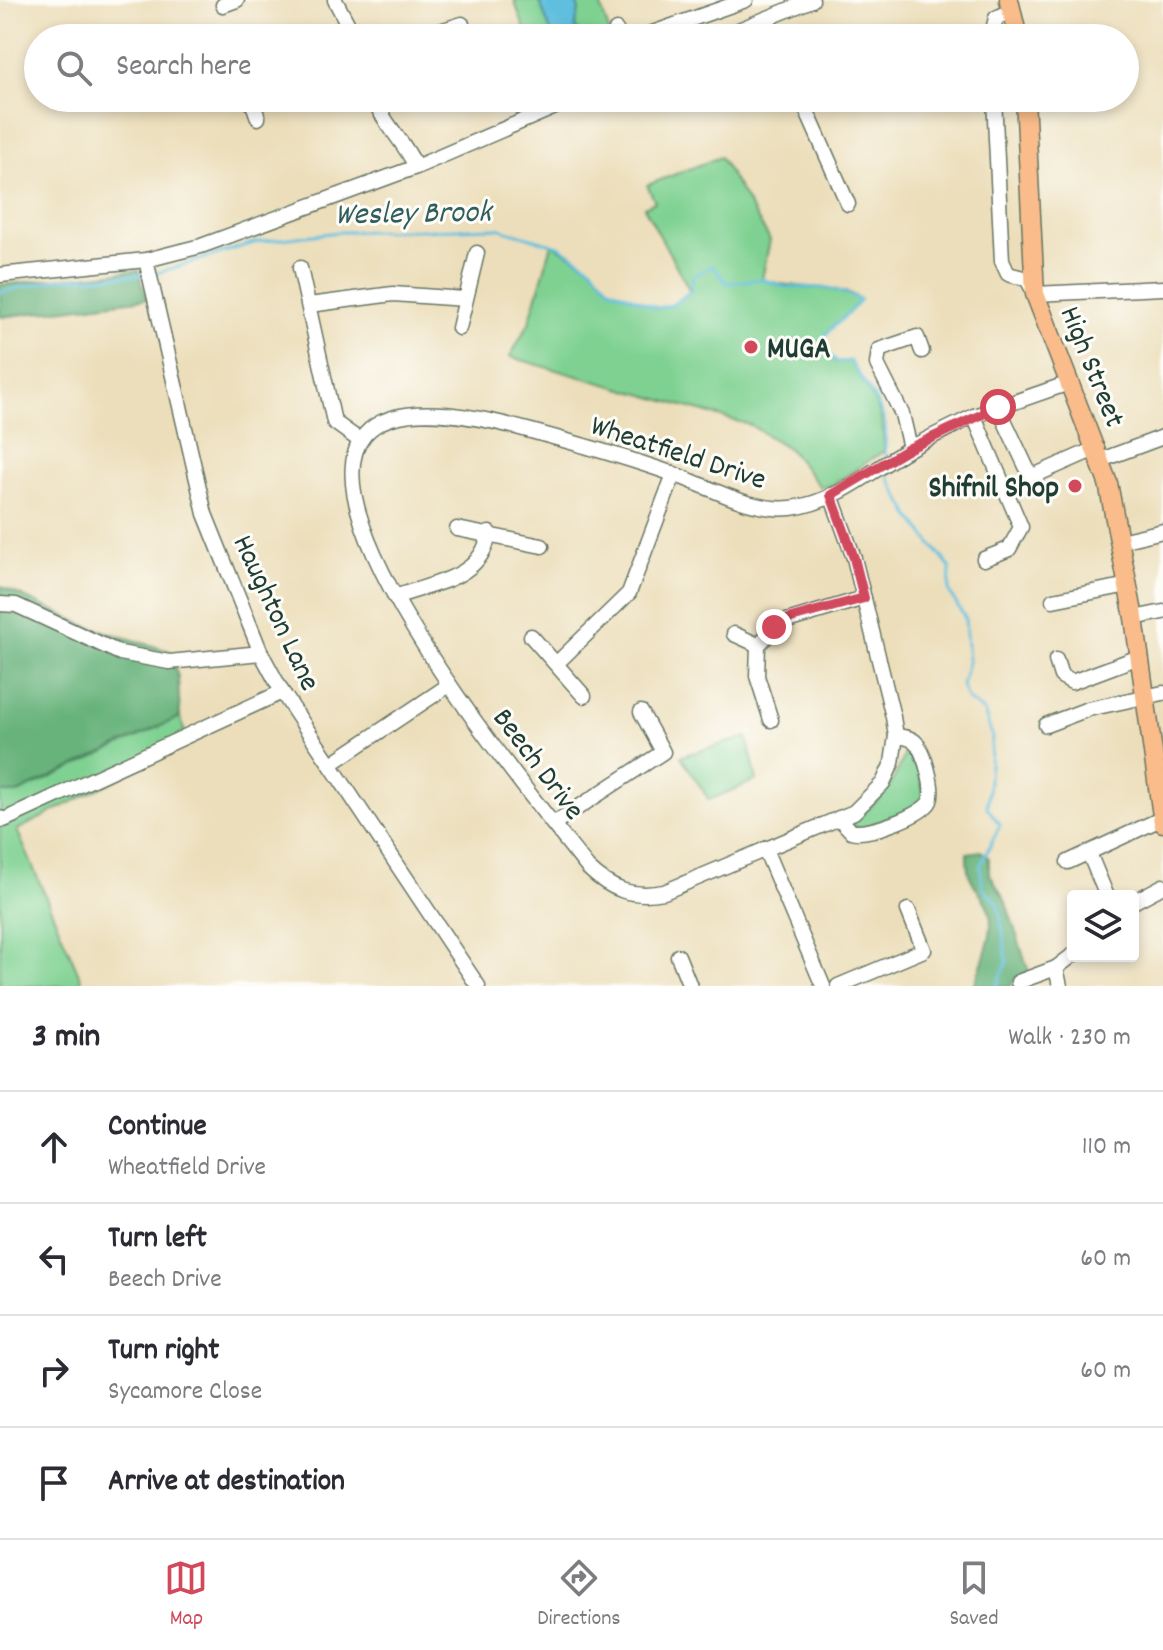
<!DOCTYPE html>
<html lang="en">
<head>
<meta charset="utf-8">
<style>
  :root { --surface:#fff; --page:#f2f2f3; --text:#2b2b33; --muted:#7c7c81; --line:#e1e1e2; --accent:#d1495b }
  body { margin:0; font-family:Dekko,sans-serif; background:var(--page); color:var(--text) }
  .controls { position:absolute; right:24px; bottom:24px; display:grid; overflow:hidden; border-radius:8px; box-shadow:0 4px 12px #0003 }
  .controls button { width:72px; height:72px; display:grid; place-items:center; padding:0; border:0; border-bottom:2px solid var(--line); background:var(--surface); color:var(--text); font:40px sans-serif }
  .stop { position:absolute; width:24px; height:24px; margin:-18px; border:6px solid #d1495b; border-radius:50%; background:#fff }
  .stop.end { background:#d1495b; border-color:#fff; box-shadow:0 2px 8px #0008 }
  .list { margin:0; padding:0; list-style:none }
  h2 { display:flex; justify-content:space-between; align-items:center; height:104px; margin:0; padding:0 32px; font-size:34px }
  h2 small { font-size:26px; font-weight:400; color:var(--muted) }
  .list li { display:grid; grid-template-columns:52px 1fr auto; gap:24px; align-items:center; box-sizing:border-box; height:112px; padding:0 32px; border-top:2px solid var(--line) }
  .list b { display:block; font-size:30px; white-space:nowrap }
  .list p { margin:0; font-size:26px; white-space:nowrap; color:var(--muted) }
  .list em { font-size:26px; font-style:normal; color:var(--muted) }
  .icon { flex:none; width:44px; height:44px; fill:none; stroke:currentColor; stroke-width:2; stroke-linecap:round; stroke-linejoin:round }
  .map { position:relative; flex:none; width:1163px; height:986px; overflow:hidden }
  .search { position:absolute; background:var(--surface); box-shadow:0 4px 12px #0003; left:24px; right:24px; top:24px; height:88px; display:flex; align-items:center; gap:20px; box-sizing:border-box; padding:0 28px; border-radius:44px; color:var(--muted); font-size:30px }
  .sheet { height:552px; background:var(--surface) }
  nav { display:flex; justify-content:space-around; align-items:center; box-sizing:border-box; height:112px; border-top:2px solid var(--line); background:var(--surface); font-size:22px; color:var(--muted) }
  nav a { display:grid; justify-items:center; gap:4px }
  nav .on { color:var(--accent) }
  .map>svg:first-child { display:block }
  .green { fill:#7fd192; stroke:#4f8763; stroke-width:2 }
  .forest { fill:#67b37c; stroke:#437858; stroke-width:2 }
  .water { fill:#60bfde; stroke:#407e89; stroke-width:2 }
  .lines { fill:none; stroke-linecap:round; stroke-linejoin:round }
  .stream { stroke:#60bfde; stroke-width:3 }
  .minor-casing { stroke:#677563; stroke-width:17 }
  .major-casing { stroke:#677563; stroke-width:21 }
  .minor { stroke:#fff; stroke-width:14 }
  .major { stroke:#f9bc8a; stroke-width:18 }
  .route { stroke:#d1495b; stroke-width:10 }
  .poi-dot { fill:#d1495b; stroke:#fdfcf7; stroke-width:3 }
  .labels { text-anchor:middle; stroke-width:6; stroke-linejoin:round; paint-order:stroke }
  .poi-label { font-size:30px; font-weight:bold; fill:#1f3d34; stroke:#fdfcf7; text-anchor:start }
  .street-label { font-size:30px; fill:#1f3d34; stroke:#fdfcf7 }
  .water-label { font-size:32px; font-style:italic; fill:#2f5e5e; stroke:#fdfcf7 }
</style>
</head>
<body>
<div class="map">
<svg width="1163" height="986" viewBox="0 0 1163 986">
  <rect width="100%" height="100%" fill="#fdfcf7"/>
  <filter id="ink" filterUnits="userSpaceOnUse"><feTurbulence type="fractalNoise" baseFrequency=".0125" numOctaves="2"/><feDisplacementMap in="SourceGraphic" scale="16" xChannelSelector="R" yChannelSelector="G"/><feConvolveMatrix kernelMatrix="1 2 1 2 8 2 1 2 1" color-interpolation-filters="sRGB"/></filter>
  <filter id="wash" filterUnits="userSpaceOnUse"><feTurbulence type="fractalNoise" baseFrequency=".006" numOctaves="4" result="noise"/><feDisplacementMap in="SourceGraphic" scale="32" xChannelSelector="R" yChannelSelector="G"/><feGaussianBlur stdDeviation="1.8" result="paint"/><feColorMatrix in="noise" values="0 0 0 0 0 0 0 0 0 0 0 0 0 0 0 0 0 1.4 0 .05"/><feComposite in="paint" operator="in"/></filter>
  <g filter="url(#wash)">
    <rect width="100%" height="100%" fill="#ecdeba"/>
    <!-- green -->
    <g class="green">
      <polygon points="514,0 599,0 611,38 528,38"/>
      <path d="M720 157 770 240 762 279C794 291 834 282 860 299 850 317 826 327 820 345L836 362 850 361C871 397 885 406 884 451L831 485 820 487 789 449 750 425 510 357 529 323 552 244 591 267 610 288 657 308 672 305 690 291 644 207 655 202 647 185Z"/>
      <polygon points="180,717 188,743 17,830 84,986 0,986 0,793 18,793"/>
      <polygon points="747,737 757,780 709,800 681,756"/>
      <path d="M913 748 924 795 918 807 861 828 854 827 852 821C881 802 895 783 906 750Z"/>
    </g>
    <!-- forest -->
    <g class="forest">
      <polygon points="138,270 147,299 0,317 0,285"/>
      <polygon points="0,586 87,626 170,651 178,677 180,717 17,793 0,793"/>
      <path d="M981 851 989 858V873L1005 900 1029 972 1014 979 1011 986H974C981 963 999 928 987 905 975 883 966 880 967 853Z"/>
    </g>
    <!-- water -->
    <polygon class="water" points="539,0 575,0 579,10 575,27 584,38 553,38"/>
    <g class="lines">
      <!-- stream -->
      <g class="stream">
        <path d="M154 274 257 242 338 232 497 228 559 246 591 267 610 288 657 308 672 305 691 291 692 277 712 266 727 283 762 279 785 287 829 288 860 299C850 317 826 327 820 345L837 362 850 361C862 381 880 401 885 424 887 435 884 446 886 457"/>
        <polyline points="0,292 60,279 143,275"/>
        <polyline points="888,468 890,480 910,516 950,568 949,592 965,618 968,662 962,685 967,699 984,712 992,736 987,807 1000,825 980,866 983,888 997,902 1002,925 1007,962 997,986"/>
      </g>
    </g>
  </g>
  <g filter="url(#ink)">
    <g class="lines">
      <defs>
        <g id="minor">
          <polyline points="335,0 355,38"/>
          <polyline points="223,5 237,0"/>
          <polyline points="766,19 774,38"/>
          <polyline points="616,30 620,38"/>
          <polyline points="418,38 462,24"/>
          <polyline points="638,38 746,0"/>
          <polyline points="719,38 812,0"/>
          <polyline points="991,38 996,18 1011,11"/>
          <polyline points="251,98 258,118"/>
          <path d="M373 98C384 124 404 141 416 167"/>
          <polyline points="801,98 848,204"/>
          <polyline points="994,98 1002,261 1008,274 1027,279 1035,294 1163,288"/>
          <polyline points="253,105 270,98"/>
          <polyline points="146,260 205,514 261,653 282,692 478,986"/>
          <polyline points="300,268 334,422 359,440"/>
          <polyline points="0,275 146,260 201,246 416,167 576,98"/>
          <polyline points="309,305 393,294 465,299"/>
          <polyline points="459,328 477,253"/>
          <polyline points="998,407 1031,477 1097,448"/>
          <polyline points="910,448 902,414 877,364 879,350 917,337 922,351"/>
          <polyline points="1101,460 1163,437"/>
          <path d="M831 495 854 558 893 717 896 736 892 763 883 783 854 812 664 892C632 898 611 890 588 868 508 767 136 320 531 431 579 444 629 458 676 475 712 488 751 512 791 508 835 503 872 470 909 449 930 437 952 427 974 416"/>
          <polyline points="457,529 542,546"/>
          <polyline points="1120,541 1163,531"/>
          <polyline points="984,559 1009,549 1021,527 974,416 1069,383"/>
          <path d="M395 597C433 583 482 579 489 533"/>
          <polyline points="1053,600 1128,585"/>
          <polyline points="0,604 16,605 120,653 169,662 261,653"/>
          <polyline points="1134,618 1163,612"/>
          <polyline points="734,634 758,645"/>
          <polyline points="531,636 584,696"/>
          <polyline points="1056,660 1061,676 1072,682 1139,657"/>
          <polyline points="557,663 629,593 674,474"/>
          <polyline points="771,720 757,676 758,645 780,623 864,598"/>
          <polyline points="1046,725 1088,709 1163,693"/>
          <polyline points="331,764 449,685"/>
          <polyline points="0,818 4,820 282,692"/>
          <path d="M839 818 851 831C865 837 924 815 930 801 935 789 924 749 914 741 909 737 902 737 896 736"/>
          <polyline points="553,824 663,752 641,712"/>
          <polyline points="765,849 823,986"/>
          <polyline points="1089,853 1106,894"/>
          <polyline points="1068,862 1163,818"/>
          <polyline points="1133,902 1163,886"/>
          <polyline points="678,956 690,986"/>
          <polyline points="1018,982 1056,968"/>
          <polyline points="838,986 924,950 908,910"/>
          <polyline points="1060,986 1056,968 1073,955"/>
        </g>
        <g id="major">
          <polyline points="1009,0 1018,38"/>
          <polyline points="1025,98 1035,294 1108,483 1134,618 1163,823"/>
        </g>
      </defs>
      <!-- minor casing -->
      <use href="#minor" class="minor-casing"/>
      <!-- major casing -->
      <use href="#major" class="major-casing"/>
      <!-- minor -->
      <use href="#minor" class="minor"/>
      <!-- major -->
      <use href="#major" class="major"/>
    </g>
  </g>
  <g class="lines" filter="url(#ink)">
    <!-- route -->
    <polyline class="route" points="774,627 791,618 864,598 854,558 831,495 910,448 998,407"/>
  </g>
  <!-- markers -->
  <g class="poi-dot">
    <circle cx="751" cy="347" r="8"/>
    <circle cx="1075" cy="486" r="8"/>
  </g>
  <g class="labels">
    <!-- poi labels -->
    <g class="poi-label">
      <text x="767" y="357">MUGA</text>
      <text x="1059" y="496" text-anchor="end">Shifnil Shop</text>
    </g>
    <!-- street labels -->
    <g class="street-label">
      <text transform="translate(1094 366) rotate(68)" y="10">High Street</text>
      <text transform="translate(679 451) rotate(18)" y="10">Wheatfield Drive</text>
      <text transform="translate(278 612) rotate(65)" y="10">Haughton Lane</text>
      <text transform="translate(540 763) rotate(53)" y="10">Beech Drive</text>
    </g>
    <!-- water labels -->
    <g class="water-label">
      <text transform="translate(413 211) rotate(-1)" y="11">Wesley Brook</text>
    </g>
  </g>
</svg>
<div class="controls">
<button><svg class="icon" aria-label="layers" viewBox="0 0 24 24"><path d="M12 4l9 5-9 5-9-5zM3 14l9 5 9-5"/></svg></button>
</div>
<div class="stop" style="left:998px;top:407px"></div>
<div class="stop end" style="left:774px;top:627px"></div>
<div class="search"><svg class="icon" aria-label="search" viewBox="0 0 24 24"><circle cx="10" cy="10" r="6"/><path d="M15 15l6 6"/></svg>Search here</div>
</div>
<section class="sheet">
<h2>3 min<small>Walk · 230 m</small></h2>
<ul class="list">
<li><svg class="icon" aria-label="ahead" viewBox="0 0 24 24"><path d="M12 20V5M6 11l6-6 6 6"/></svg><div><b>Continue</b><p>Wheatfield Drive</p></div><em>110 m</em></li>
<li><svg class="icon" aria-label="left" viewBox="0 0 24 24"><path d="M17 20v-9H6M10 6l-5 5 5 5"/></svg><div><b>Turn left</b><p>Beech Drive</p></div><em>60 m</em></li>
<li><svg class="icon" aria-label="right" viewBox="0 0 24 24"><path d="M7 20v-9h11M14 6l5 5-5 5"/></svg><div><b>Turn right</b><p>Sycamore Close</p></div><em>60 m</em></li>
<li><svg class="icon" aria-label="arrive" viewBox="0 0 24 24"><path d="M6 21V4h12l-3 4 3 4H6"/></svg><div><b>Arrive at destination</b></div></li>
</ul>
</section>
<nav>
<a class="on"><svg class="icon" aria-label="map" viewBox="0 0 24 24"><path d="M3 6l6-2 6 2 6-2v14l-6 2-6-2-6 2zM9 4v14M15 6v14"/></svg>Map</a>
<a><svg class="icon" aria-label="directions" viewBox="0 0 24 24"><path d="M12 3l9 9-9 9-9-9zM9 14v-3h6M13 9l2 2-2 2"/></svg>Directions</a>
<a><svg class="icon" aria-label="saved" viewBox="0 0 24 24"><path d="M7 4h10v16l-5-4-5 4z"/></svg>Saved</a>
</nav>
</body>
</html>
